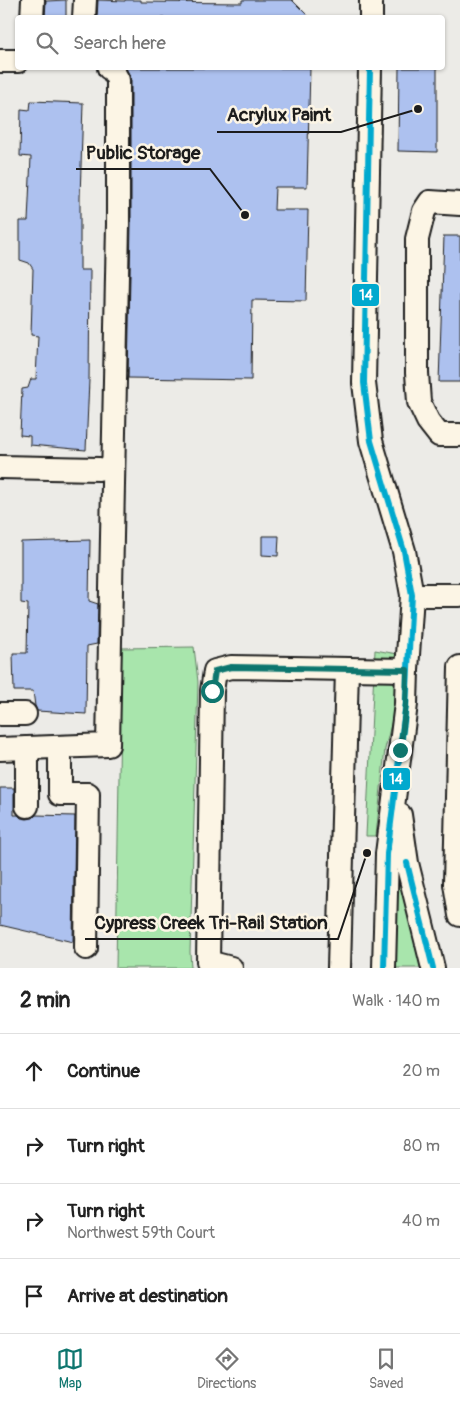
<!DOCTYPE html>
<html lang="en">
<head>
<meta charset="utf-8">
<style>
  :root { --surface:#fff; --page:#f6f6f6; --text:#222; --muted:#767676; --line:#e0e0e0; --accent:#0f766e }
  body { margin:0; font-family:Pangolin,sans-serif; background:var(--page); color:var(--text) }
  .stop { position:absolute; width:15px; height:15px; margin:-11px; border:4px solid #0f766e; border-radius:50%; background:#fff }
  .stop.end { background:#0f766e; border-color:#fff; box-shadow:0 1px 5px #0008 }
  .list { margin:0; padding:0; list-style:none }
  h2 { display:flex; justify-content:space-between; align-items:center; height:65px; margin:0; padding:0 20px; font-size:21px }
  h2 small { font-size:16px; font-weight:400; color:var(--muted) }
  .list li { display:grid; grid-template-columns:32px 1fr auto; gap:15px; align-items:center; box-sizing:border-box; height:75px; padding:0 20px; border-top:1px solid var(--line) }
  .list b { display:block; font-size:19px; white-space:nowrap }
  .list p { margin:0; font-size:16px; white-space:nowrap; color:var(--muted) }
  .list em { font-size:16px; font-style:normal; color:var(--muted) }
  .icon { flex:none; width:28px; height:28px; fill:none; stroke:currentColor; stroke-width:2; stroke-linecap:round; stroke-linejoin:round }
  .map { position:relative; flex:none; width:460px; height:968px; overflow:hidden }
  .search { position:absolute; background:var(--surface); box-shadow:0 1px 4px #0004; left:15px; right:15px; top:15px; height:55px; display:flex; align-items:center; gap:12px; box-sizing:border-box; padding:0 18px; border-radius:5px; color:var(--muted); font-size:19px }
  .sheet { height:365px; background:var(--surface) }
  nav { display:flex; justify-content:space-around; align-items:center; box-sizing:border-box; height:70px; border-top:1px solid var(--line); background:var(--surface); font-size:14px; color:var(--muted) }
  nav a { display:grid; justify-items:center; gap:2px }
  nav .on { color:var(--accent) }
  .map>svg:first-child { display:block }
  .green { fill:#a8e5ac; stroke:#628064 }
  .building { fill:#adc1ef; stroke:#1c1c1c }
  .lines { fill:none; stroke-linecap:round; stroke-linejoin:round }
  .minor-casing { stroke:#1c1c1c; stroke-width:26 }
  .minor { stroke:#fcf5e5; stroke-width:22 }
  .bus-1-casing { stroke:#fcf5e5; stroke-width:10 }
  .bus-1 { stroke:#00a9ce; stroke-width:6 }
  .route { stroke:#0f766e; stroke-width:6 }
  .leader { fill:none; stroke:#1c1c1c; stroke-width:2 }
  .callout-dot { fill:#1c1c1c; stroke:#fcf5e5; stroke-width:2 }
  .callout-label { font-size:19px; text-anchor:middle; font-weight:bold; fill:#1c1c1c; stroke:#fcf5e5; stroke-width:5; stroke-linejoin:round; paint-order:stroke }
  .line-badge { stroke:#fcf5e5; stroke-width:2 }
  .badge-label { font-size:14px; text-anchor:middle; font-weight:bold; fill:#fff }
</style>
</head>
<body>
<div class="map">
<svg width="460" height="968" viewBox="0 0 460 968">
  <rect width="100%" height="100%" fill="#ecebe7"/>
  <filter id="ink" filterUnits="userSpaceOnUse"><feTurbulence type="fractalNoise" baseFrequency=".02" numOctaves="2"/><feDisplacementMap in="SourceGraphic" scale="10" xChannelSelector="R" yChannelSelector="G"/><feConvolveMatrix kernelMatrix="1 2 1 2 8 2 1 2 1" color-interpolation-filters="sRGB"/></filter>
  <g filter="url(#ink)">
    <!-- green -->
    <g class="green">
      <polygon points="194,647 198,682 190,952 191,968 116,968 121,648"/>
      <polygon points="375,650 403,655 402,679 385,749 376,836 366,836"/>
      <polygon points="387,854 407,863 433,968 384,968"/>
    </g>
    <!-- building -->
    <g class="building">
      <polygon points="66,0 66,18 45,18 46,1"/>
      <polygon points="98,0 125,1 125,0 141,0 141,2 242,3 242,0 292,0 310,18 97,18"/>
      <polygon points="126,68 310,68 307,187 275,187 274,210 308,210 306,301 252,300 251,380 128,378 131,224 131,80"/>
      <polygon points="399,68 437,68 437,152 398,151"/>
      <polygon points="31,101 83,103 80,198 80,270 90,270 89,380 86,450 30,445 30,436 20,435 22,389 28,388 31,379 36,379 38,336 31,335 33,269 29,263 20,260 20,221 28,221 31,157 20,156 21,109 30,110"/>
      <polygon points="444,236 460,236 460,382 439,382"/>
      <polygon points="262,536 279,536 278,556 262,555"/>
      <polygon points="90,540 89,601 98,604 97,639 97,644 87,646 86,714 37,711 35,706 33,691 14,691 13,653 27,653 28,604 21,603 21,542"/>
      <polygon points="0,788 14,788 14,815 18,815 21,818 27,819 33,818 36,815 75,816 73,942 0,925"/>
    </g>
    <g class="lines">
      <defs>
        <g id="minor">
          <polyline points="32,18 33,0"/>
          <polyline points="84,18 85,0"/>
          <polyline points="371,18 371,0"/>
          <polyline points="0,61 18,61"/>
          <polyline points="370,68 364,383 371,441 404,551 412,595 407,670 406,704 387,854 384,968"/>
          <polyline points="460,204 430,202 424,211 417,239 417,373 419,402 428,421 439,435 460,435"/>
          <polyline points="0,467 99,469"/>
          <polyline points="412,595 460,595"/>
          <polyline points="460,667 455,884 460,915"/>
          <polyline points="0,714 25,714"/>
          <polyline points="60,747 60,794 88,794 86,948"/>
          <polyline points="0,749 108,745 118,224 118,80 112,69 109,68"/>
          <polyline points="27,806 27,748"/>
          <polyline points="400,815 407,863 433,968"/>
          <polyline points="231,968 208,962 212,691 215,671 231,667 407,670"/>
          <polyline points="339,968 347,669"/>
        </g>
      </defs>
      <!-- minor casing -->
      <use href="#minor" class="minor-casing"/>
      <!-- minor -->
      <use href="#minor" class="minor"/>
      <defs>
        <g id="bus-1">
          <polyline points="370,68 364,383 371,441 404,551 412,595 406,704 387,854 384,968"/>
          <polyline points="407,863 433,968"/>
        </g>
      </defs>
      <!-- bus-1 casing -->
      <use href="#bus-1" class="bus-1-casing"/>
      <!-- bus-1 -->
      <use href="#bus-1" class="bus-1"/>
    </g>
  </g>
  <g class="lines" filter="url(#ink)">
    <!-- route -->
    <polyline class="route" points="212,691 215,671 231,667 407,670 406,704 400,750"/>
  </g>
  <!-- callouts -->
  <path class="leader" d="M418 109L341 132H217M245 215L210 169H76M367 853L338 939H85"/>
  <g class="callout-dot">
    <circle cx="418" cy="109" r="5"/>
    <circle cx="245" cy="215" r="5"/>
    <circle cx="367" cy="853" r="5"/>
  </g>
  <g class="callout-label">
    <text x="279" y="121">Acrylux Paint</text>
    <text x="143" y="159">Public Storage</text>
    <text x="211" y="929">Cypress Creek Tri-Rail Station</text>
  </g>
  <g class="line-badge">
    <rect x="351" y="283" width="29" height="24" rx="5" fill="#00a9ce"/>
    <rect x="382" y="767" width="29" height="24" rx="5" fill="#00a9ce"/>
  </g>
  <g class="badge-label">
    <text x="366" y="300">14</text>
    <text x="396" y="784">14</text>
  </g>
</svg>
<div class="stop" style="left:212px;top:691px"></div>
<div class="stop end" style="left:400px;top:750px"></div>
<div class="search"><svg class="icon" aria-label="search" viewBox="0 0 24 24"><circle cx="10" cy="10" r="6"/><path d="M15 15l6 6"/></svg>Search here</div>
</div>
<section class="sheet">
<h2>2 min<small>Walk · 140 m</small></h2>
<ul class="list">
<li><svg class="icon" aria-label="ahead" viewBox="0 0 24 24"><path d="M12 20V5M6 11l6-6 6 6"/></svg><div><b>Continue</b></div><em>20 m</em></li>
<li><svg class="icon" aria-label="right" viewBox="0 0 24 24"><path d="M7 20v-9h11M14 6l5 5-5 5"/></svg><div><b>Turn right</b></div><em>80 m</em></li>
<li><svg class="icon" aria-label="right" viewBox="0 0 24 24"><path d="M7 20v-9h11M14 6l5 5-5 5"/></svg><div><b>Turn right</b><p>Northwest 59th Court</p></div><em>40 m</em></li>
<li><svg class="icon" aria-label="arrive" viewBox="0 0 24 24"><path d="M6 21V4h12l-3 4 3 4H6"/></svg><div><b>Arrive at destination</b></div></li>
</ul>
</section>
<nav>
<a class="on"><svg class="icon" aria-label="map" viewBox="0 0 24 24"><path d="M3 6l6-2 6 2 6-2v14l-6 2-6-2-6 2zM9 4v14M15 6v14"/></svg>Map</a>
<a><svg class="icon" aria-label="directions" viewBox="0 0 24 24"><path d="M12 3l9 9-9 9-9-9zM9 14v-3h6M13 9l2 2-2 2"/></svg>Directions</a>
<a><svg class="icon" aria-label="saved" viewBox="0 0 24 24"><path d="M7 4h10v16l-5-4-5 4z"/></svg>Saved</a>
</nav>
</body>
</html>
